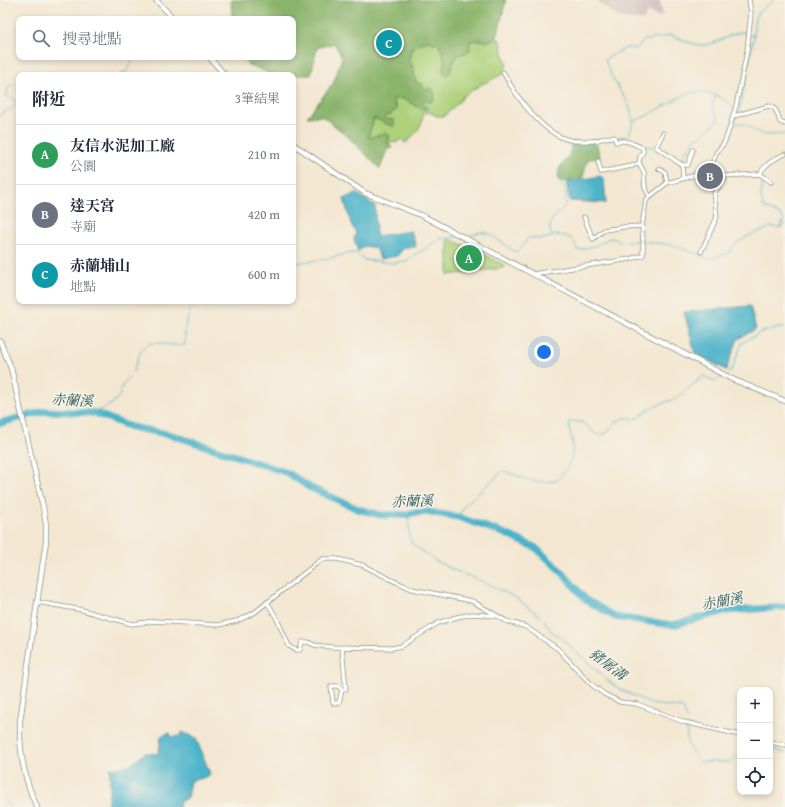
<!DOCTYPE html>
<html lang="zh-TW">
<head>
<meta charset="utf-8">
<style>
  :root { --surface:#fff; --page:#f6f6f7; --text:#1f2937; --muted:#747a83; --line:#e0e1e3; --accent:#b45309 }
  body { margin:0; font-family:"Gentium Book Plus","Noto Serif TC",serif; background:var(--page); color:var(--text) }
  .controls { position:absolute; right:12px; bottom:12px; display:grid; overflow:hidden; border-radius:8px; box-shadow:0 2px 6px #0003 }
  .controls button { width:36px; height:36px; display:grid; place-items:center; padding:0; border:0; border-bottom:1px solid var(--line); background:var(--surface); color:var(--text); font:20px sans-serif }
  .you { position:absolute; left:544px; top:352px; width:14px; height:14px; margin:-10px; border:3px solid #fff; border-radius:50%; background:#1a73e8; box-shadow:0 0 0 6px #1a73e833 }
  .badge { display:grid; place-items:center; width:26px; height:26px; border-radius:50%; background:var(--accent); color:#fff; font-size:13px; font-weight:700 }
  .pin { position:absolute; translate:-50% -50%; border:2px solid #fff; box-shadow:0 1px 4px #0006 }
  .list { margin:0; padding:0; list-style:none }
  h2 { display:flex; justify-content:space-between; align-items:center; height:52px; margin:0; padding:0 16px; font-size:17px }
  h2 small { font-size:13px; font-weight:400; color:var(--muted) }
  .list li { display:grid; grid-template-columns:26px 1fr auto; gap:12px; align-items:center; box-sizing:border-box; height:60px; padding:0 16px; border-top:1px solid var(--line) }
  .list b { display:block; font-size:15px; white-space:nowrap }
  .list p { margin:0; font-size:13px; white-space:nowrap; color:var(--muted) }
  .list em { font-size:13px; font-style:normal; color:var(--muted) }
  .icon { flex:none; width:22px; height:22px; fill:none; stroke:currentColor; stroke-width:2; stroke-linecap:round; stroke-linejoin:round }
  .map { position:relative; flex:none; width:785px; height:807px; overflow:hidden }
  .search { position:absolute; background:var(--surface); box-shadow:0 2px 6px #0003; left:16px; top:16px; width:280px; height:44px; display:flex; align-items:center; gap:10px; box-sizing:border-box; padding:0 14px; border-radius:8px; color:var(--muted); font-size:15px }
  .panel { position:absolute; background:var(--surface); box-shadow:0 2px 6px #0003; left:16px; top:72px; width:280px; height:232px; border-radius:8px }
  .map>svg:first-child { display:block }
  .industrial { fill:#d1bfbe }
  .green { fill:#aed27b; stroke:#668858 }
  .forest { fill:#8ab46b; stroke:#547850 }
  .water { fill:#4bb3ca; stroke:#35787f }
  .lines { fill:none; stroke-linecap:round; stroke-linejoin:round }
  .stream { stroke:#4bb3ca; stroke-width:1 }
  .river { stroke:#4bb3ca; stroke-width:7 }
  .minor-casing { stroke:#899282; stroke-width:5 }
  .tertiary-casing { stroke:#899282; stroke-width:6 }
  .minor { stroke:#fff; stroke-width:3.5 }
  .tertiary { stroke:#fff; stroke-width:4.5 }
  .labels { text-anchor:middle; stroke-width:3; stroke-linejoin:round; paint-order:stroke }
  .water-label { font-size:14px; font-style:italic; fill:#2a5a5a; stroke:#f7f3e8 }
</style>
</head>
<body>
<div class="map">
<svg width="785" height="807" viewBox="0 0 785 807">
  <rect width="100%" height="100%" fill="#f7f3e8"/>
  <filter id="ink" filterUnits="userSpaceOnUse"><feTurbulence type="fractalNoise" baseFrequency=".025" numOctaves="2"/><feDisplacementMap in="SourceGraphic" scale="8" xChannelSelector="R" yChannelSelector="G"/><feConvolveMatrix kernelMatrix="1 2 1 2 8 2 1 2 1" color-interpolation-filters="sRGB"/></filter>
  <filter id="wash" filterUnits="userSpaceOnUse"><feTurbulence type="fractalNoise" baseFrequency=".012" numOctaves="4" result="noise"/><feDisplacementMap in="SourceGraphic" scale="16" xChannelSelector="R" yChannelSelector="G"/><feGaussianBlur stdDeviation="0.9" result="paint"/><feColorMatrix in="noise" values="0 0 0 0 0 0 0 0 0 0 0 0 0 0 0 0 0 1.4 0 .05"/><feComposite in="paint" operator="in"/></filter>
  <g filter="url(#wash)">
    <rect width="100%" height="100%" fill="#f3e7d1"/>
    <!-- industrial -->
    <polygon class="industrial" points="599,0 660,0 663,15 657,17 650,13 646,14 644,20 628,20 617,16 599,3"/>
    <!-- green -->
    <g class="green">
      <path d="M497 37 501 42 503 52 507 64 503 74 480 85 463 96 461 100 444 116H437L429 112 423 114C423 127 414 135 406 143L400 139 398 142 388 143 368 138 374 118 389 125 385 119V116L397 109 393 100C401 95 410 100 416 107L423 104 422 101 427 100 426 90 416 82 414 70 410 61V55L412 48 418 44 429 41 438 44C444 55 446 59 443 71L449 74C453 63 454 55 466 53L470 41 481 40 487 42Z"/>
      <polygon points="448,240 451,240 478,251 504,265 503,268 448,275"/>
    </g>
    <!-- forest -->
    <g class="forest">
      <path d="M231 0H506L497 37 487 42 481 40 470 41V50L456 57 449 74 445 75 443 71C446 59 444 55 438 44L428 41 418 44 412 48 410 55V61L414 70 415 82 421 83 426 90 429 88 433 89 435 96 433 101 430 103 427 100 422 101 423 104 426 106 427 109 423 110C413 106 404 94 393 100L397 109 390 115 385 116V119L394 120V126L389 125 374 118 368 138 386 133 390 136 388 143 392 147 386 152 380 169 344 133 322 116 307 117 334 82 342 57 334 43 317 48 311 75H268L267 72 248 65 243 57H293V19H232Z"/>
      <path d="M570 142H593L597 145 600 158 588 159 583 177 560 182C554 171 564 164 569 155 571 151 571 146 570 142Z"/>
    </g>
    <!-- water -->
    <g class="water">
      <polygon points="601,176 604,179 606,203 570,201 566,182"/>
      <polygon points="356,193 375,206 376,236 411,231 416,247 405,247 397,256 380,259 376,248 365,246 358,251 354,239 356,233 351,224 344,199"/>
      <polygon points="750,306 756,329 738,339 726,370 695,353 684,312"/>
      <polygon points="182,732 196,738 210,774 203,778 190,781 187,798 179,802 180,807 107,807 110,787 110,768 117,768 133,763 145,753 156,754 159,751 161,736 170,733 172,737 180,736"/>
    </g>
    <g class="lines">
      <!-- stream -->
      <g class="stream">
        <path d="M750 35H754C753 13 757 12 775 0"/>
        <polyline points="121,75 122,73 127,71 134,57"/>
        <polyline points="738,113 740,109 754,36"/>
        <polyline points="0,116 2,113 17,105 14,99 6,96 9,86 13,84"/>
        <path d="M737 116 734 124C746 120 752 132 763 134 770 136 777 134 785 134"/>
        <path d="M633 122C644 117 656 111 666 105 675 100 685 93 695 92 709 91 725 97 734 108"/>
        <polyline points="620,137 629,140"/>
        <path d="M615 138 628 136C639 116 627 103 618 87 612 79 608 68 605 59L626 48H637L645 40 663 37 669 35C681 38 692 46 704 45 719 44 733 31 745 32L746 35"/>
        <polyline points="635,143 656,148"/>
        <polyline points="661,148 670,154"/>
        <polyline points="677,160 683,160 685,150 689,149 691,144 695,138 701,136 718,120 718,117 712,107 716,95"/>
        <polyline points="781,227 785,224"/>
        <path d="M468 236 481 232 490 234 514 251H518L528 238C532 237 536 239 541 239 545 239 549 237 553 236 564 234 575 237 577 250H579L597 245 610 238 615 239 619 242 630 241 648 242 674 245 709 259 729 253C735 240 751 235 764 230 767 229 770 226 773 227 775 227 777 228 779 228L784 220 780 215 763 207C760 194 760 192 765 180"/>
        <path d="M552 236C545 221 556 216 566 205V192L559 179V168L569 155 571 147C580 149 587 149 596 143L595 142"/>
        <path d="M293 264C304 261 314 261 325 259 336 257 346 253 357 253L364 260 395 263 408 260 413 255 424 250 439 239 457 237"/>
        <polyline points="293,270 294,276 293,279"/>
        <path d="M133 372C136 366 137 358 141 351 149 335 170 348 185 345V327L193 301"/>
        <polyline points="728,373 731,371 742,343 761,332 785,327"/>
        <polyline points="95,413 112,404 120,395 122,386 129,377"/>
        <polyline points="408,515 410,540 412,544 436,561 456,571 484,582 514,597 540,616"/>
        <path d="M458 517 465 505 503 471 536 482 556 481C567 471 575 456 572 440 570 433 569 428 569 421L582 422 597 435 606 434C614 423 620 415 636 419L651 408 679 397 703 376 715 381 722 377"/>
        <polyline points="544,620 551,631 559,636 608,681 620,689 651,704 683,708 687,719"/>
        <path d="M687 726C686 745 688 748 700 762H728L740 755"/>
        <polyline points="770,748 785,753"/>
        <polyline points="3,798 10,807"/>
      </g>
      <!-- river -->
      <polyline class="river" points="0,423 45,411 95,413 131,427 172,435 288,473 309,487 358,509 381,515 408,515 411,513 428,512 458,517 506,534 536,548 563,573 585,599 615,617 673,625 725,611 785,607"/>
    </g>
  </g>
  <g filter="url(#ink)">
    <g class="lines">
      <defs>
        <g id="minor">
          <path d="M503 72C516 96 544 138 575 141 580 141 587 141 593 141 601 140 607 136 614 137L616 142C627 139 633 144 643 148V152L640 157 639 163 644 172 645 188 650 197"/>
          <path d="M734 116 769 106C777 107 778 116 780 122L785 124"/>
          <polyline points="663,133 656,147 682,165 683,179"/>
          <polyline points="598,161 601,172 632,166 639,163"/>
          <polyline points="682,165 688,165 693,150"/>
          <polyline points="659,169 665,172 667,183"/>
          <polyline points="711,169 724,176 760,174 771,182"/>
          <path d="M760 174C765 164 775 158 785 154"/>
          <polyline points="584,217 593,239 604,230 624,227 642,226"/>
          <polyline points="643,240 642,226 646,201 648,198 667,183 710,171 716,153 724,143 728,133 736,106 747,51 751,13 749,0"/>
          <polyline points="701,252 717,217 714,193 724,181 724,176"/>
          <polyline points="533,274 630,259 643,255 643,243"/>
          <polyline points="37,602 82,610 132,624 155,621 218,625 237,621 254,613 322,559 337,559 362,565 392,580 412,589 472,601 506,621 526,627 558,649 591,684 604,694 620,702 637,704 684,722 740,735"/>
          <polyline points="267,602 276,617 289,646 296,650 300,650 302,642 308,642 314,645 331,647 392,648 402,646 438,623 457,617 472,614 497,616"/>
          <polyline points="342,690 339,703 333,703 331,686 338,686 342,690 346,689 342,648"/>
          <polyline points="770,742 785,745"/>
        </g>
        <g id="tertiary">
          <polyline points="156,0 174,19"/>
          <polyline points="209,57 225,75"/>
          <polyline points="293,144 365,193 423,216 734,380 785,401"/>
          <path d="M0 341 11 368 43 507 46 524V541L20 721C19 750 24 780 37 807"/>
        </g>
      </defs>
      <!-- minor casing -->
      <use href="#minor" class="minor-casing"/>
      <!-- tertiary casing -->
      <use href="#tertiary" class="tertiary-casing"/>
      <!-- minor -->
      <use href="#minor" class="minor"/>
      <!-- tertiary -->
      <use href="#tertiary" class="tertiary"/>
    </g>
  </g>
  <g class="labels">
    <!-- water labels -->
    <g class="water-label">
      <text transform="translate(72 400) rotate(3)" y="5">赤蘭溪</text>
      <text transform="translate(412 501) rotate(-2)" y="5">赤蘭溪</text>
      <text transform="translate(722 601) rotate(-10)" y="5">赤蘭溪</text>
      <text transform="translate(608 664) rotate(37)" y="5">豬屠溝</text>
    </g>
  </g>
</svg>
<div class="controls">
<button>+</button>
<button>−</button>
<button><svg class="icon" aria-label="locate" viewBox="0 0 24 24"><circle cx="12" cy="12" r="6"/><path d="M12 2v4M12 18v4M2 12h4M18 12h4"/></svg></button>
</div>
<div class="you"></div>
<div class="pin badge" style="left:469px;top:258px;background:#2e9e5b">A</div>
<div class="pin badge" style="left:710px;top:176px;background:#6b7280">B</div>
<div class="pin badge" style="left:389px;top:43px;background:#0f9aa8">C</div>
<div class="search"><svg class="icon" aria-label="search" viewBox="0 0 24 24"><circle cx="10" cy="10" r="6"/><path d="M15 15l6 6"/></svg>搜尋地點</div>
<section class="panel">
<h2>附近<small>3筆結果</small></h2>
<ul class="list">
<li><span class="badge" style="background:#2e9e5b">A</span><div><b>友信水泥加工廠</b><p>公園</p></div><em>210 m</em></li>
<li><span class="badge" style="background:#6b7280">B</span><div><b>達天宮</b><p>寺廟</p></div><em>420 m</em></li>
<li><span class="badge" style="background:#0f9aa8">C</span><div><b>赤蘭埔山</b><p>地點</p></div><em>600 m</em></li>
</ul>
</section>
</div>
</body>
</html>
